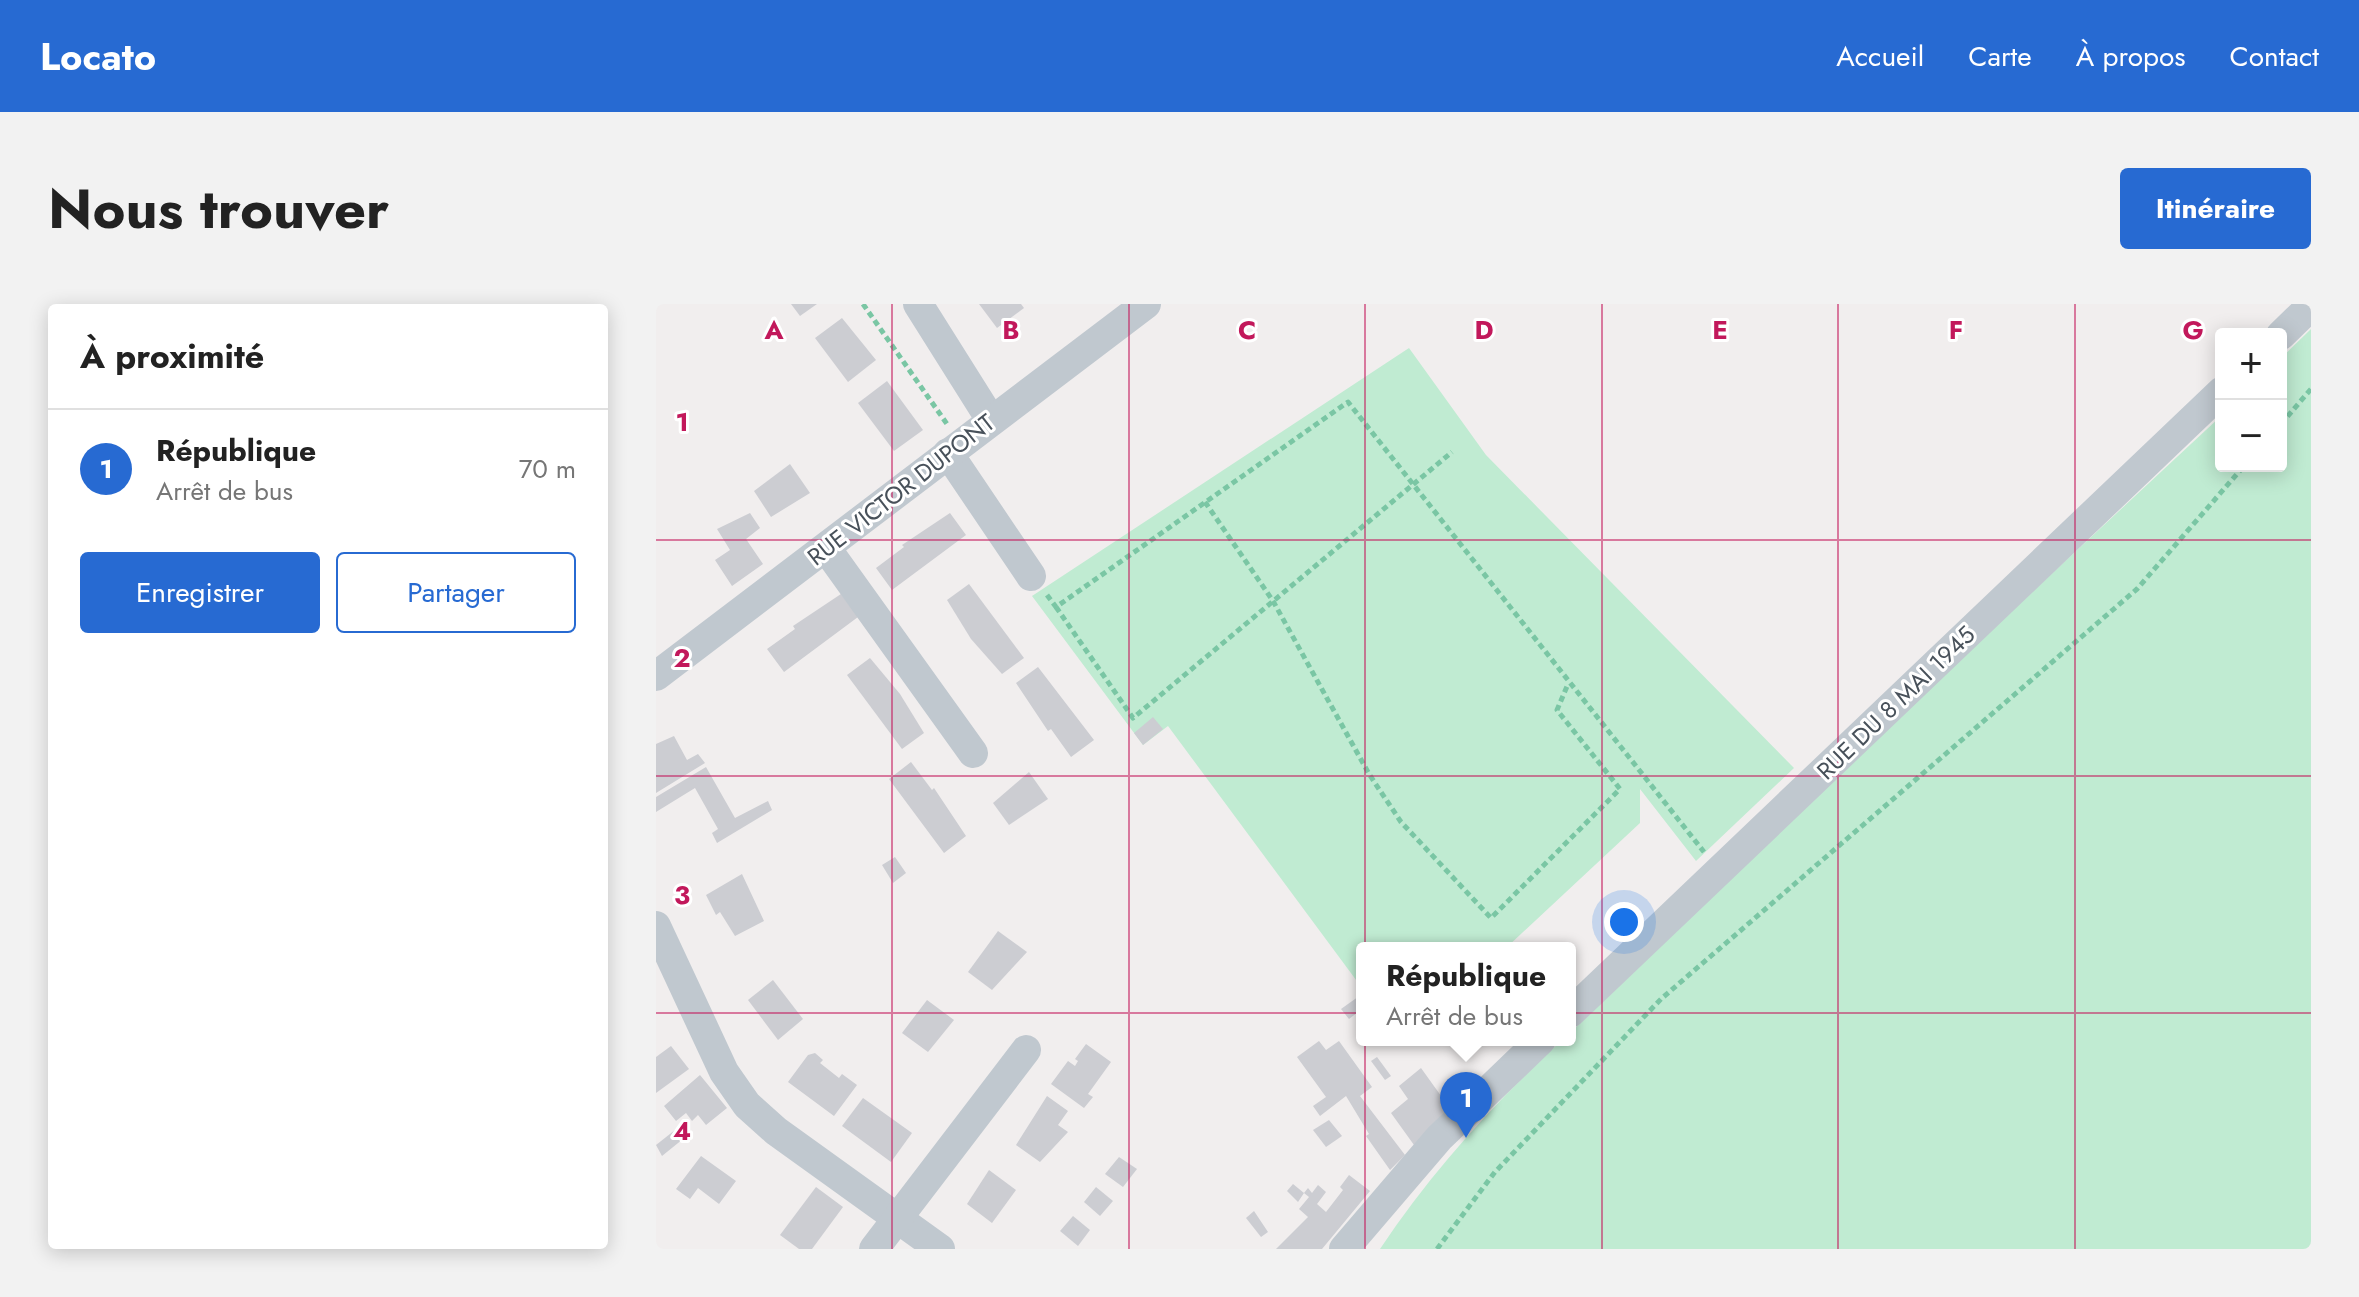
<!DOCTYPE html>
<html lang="fr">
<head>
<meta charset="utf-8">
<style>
  :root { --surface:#fff; --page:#f2f2f2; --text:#222; --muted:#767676; --line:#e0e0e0; --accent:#276ad2 }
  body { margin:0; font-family:Jost,sans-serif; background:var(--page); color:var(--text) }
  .controls { position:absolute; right:24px; top:24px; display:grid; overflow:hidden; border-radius:8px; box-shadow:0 4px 20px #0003 }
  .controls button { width:72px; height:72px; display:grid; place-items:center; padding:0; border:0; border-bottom:2px solid var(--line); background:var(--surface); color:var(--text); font:40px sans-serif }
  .you { position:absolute; left:968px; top:618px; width:28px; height:28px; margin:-20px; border:6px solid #fff; border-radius:50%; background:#1a73e8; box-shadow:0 0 0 12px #1a73e833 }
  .badge { display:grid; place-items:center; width:52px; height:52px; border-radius:50%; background:var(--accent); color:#fff; font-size:26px; font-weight:700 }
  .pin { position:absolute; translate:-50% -66px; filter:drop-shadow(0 2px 4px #0008) }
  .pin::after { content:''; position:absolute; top:42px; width:28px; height:24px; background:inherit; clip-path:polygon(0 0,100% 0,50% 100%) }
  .popup { position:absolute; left:700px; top:638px; width:220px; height:104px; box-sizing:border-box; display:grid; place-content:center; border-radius:8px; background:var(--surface); filter:drop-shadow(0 2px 6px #0005); font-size:26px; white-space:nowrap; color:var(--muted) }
  .popup b { font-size:30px; color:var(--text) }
  .popup::after { content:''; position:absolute; left:50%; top:100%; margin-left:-16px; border:16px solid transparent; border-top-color:var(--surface) }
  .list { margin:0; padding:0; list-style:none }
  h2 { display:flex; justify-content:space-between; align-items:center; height:104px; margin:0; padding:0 32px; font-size:34px }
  h2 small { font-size:26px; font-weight:400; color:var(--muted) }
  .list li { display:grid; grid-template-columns:52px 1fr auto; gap:24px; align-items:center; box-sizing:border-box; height:120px; padding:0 32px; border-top:2px solid var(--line) }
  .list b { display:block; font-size:30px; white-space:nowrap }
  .list p { margin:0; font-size:26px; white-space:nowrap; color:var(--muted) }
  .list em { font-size:26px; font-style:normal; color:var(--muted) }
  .actions { display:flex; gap:16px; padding:24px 32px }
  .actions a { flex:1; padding:18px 0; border:2px solid var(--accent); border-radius:8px; text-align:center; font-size:28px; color:var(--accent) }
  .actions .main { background:var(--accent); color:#fff }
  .map { position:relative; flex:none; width:1655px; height:945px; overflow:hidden; border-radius:8px }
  header { display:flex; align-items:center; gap:48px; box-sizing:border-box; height:112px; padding:0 40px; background:var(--accent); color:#fff }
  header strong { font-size:38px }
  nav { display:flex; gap:44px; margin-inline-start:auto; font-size:28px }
  .intro { display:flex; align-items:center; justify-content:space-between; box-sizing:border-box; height:192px; padding:0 48px }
  h1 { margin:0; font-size:56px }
  .button { padding:20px 36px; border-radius:8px; background:var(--accent); color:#fff; font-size:28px; font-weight:700 }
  main { display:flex; gap:48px; padding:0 48px }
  aside { flex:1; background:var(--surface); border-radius:8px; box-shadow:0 4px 20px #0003 }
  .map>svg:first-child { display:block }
  .green { fill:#c0ebd2 }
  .building { fill:#cccdd2 }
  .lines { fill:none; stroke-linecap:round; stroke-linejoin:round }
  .path { stroke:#7ac6a4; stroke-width:5; stroke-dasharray:6 4; stroke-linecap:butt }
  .minor { stroke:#c0c8cf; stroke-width:30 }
  .grid { fill:none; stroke:#c2185b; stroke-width:2; stroke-opacity:0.55 }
  .labels { text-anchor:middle; stroke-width:6; stroke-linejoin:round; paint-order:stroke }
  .street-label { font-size:24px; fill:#48515a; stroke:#fff }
  .grid-label { font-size:26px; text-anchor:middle; font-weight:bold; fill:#c2185b; stroke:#fff; stroke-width:6; stroke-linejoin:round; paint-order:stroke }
</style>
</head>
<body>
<header>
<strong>Locato</strong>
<nav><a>Accueil</a><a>Carte</a><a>À propos</a><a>Contact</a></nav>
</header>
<div class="intro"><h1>Nous trouver</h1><a class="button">Itinéraire</a></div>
<main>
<aside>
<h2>À proximité<small></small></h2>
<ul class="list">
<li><span class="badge">1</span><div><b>République</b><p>Arrêt de bus</p></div><em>70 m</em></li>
</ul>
<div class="actions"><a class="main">Enregistrer</a><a>Partager</a></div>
</aside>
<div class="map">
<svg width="1655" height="945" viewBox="0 0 1655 945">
  <rect width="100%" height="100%" fill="#f1eeee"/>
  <!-- green -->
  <g class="green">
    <path d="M1655 25V945H724C776 867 837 800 906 736H914V729L1332 329 1565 112V162H1625V54Z"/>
    <polygon points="753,44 830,151 1138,464 1040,557 984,485 984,519 850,644 706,644 706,684 512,422 487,441 376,292"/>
  </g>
  <!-- building -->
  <g class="building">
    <polygon points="135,0 161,0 144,12"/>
    <polygon points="323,0 365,0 368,4 341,24"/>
    <polygon points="186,14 220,56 192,78 159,34"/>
    <polygon points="231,77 267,126 238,147 202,99"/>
    <polygon points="134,160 154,189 115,213 98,187"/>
    <polygon points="94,209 104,224 90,235 107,260 76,282 59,256 74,246 61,225"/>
    <polygon points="294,209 310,231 236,286 220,264 248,243 246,241"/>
    <polygon points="313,280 368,354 346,370 315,335 291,296"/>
    <polygon points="185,290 202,313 128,368 111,345 139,325 137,322"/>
    <polygon points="214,354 244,390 268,429 246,445 191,371"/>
    <polygon points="382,363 438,436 415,453 395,425 392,427 360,379"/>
    <polygon points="497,413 507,425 487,441 478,429"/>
    <polygon points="18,432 31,456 42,450 49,459 0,489 0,440"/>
    <polygon points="255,458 276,486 278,484 310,532 288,549 233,475"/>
    <polygon points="50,463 79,514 112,497 116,506 61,539 56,529 62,525 39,484 0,508 0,493"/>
    <polygon points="373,468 392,495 353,521 337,499"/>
    <polygon points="239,553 250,569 237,579 226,561"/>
    <polygon points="86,570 108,617 79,632 64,608 60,611 50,591"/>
    <polygon points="342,627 371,648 336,686 312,668"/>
    <polygon points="117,676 147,715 122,736 92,696"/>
    <polygon points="706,690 706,705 693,715 685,705"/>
    <polygon points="271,696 298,716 272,748 246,729"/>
    <polygon points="663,737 670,746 683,737 716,783 704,792 749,851 734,866 710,832 713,830 690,792 664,812 657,802 670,793 641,753"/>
    <polygon points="430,740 455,758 432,790 437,793 428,804 395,780 412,757 419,762 422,757 419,755"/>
    <polygon points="15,742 33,765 0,789 0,753"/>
    <polygon points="159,749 167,756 164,759 183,774 186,770 201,781 178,812 132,778 152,751"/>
    <polygon points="721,753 735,772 729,776 715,757"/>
    <polygon points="765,764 793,803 758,841 735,809 752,795 743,782"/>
    <polygon points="44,771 71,804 50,821 42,811 36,817 30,809 20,817 8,802"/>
    <polygon points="391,792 412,807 402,821 412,828 384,858 360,841"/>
    <polygon points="207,794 256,829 235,858 186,822"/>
    <polygon points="673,816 686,832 670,843 657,826"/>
    <polygon points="19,826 27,835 6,852 0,841"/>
    <polygon points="45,852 80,877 63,900 42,884 34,895 20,885"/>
    <polygon points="463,853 481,865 467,883 449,870"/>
    <polygon points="333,866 360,886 336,919 311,900"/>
    <polygon points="693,871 714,887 666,945 620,945 652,913 643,905 653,893 648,889 652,884 656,889 662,881 670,888 661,900 670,908 687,886 684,883"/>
    <polygon points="637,880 648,889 642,898 631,887"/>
    <polygon points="160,883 187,903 156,945 143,945 124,931"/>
    <polygon points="440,883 457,897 444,912 428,898"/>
    <polygon points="598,907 612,928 605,933 590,914"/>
    <polygon points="417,912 434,926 422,942 404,927"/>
  </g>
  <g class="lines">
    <!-- path -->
    <g class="path">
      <polyline points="207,0 291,120"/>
      <polyline points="1625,120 1655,85"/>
      <polyline points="549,198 617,297 713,470 745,518 835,614 964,485 901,406 912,380"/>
      <polyline points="391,291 400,303 692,98 1048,548"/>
      <polyline points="400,303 477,414 796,148"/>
      <polyline points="781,945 839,868 1005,695 1481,285 1588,162"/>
    </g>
    <!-- minor -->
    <g class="minor">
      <polyline points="262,0 335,116"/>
      <polyline points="1625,31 1655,2"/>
      <polyline points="292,149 375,272"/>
      <polyline points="170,244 317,449"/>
      <polyline points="0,372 490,0"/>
      <polyline points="0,622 68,768 91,801 120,827 284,945"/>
      <polyline points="914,709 1565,88"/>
      <polyline points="218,945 370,746"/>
      <polyline points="688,945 783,834 885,736"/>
    </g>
  </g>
  <!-- grid -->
  <path class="grid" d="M236 0V945M473 0V945M709 0V945M946 0V945M1182 0V945M1419 0V945M0 236H1655M0 472H1655M0 709H1655"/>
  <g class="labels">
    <!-- street labels -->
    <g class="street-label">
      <text transform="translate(245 186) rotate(-38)" y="8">RUE VICTOR DUPONT</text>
      <text transform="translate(1240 399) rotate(-44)" y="8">RUE DU 8 MAI 1945</text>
    </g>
  </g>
  <g class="grid-label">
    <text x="118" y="35">A</text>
    <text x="355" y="35">B</text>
    <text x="591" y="35">C</text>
    <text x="828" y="35">D</text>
    <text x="1064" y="35">E</text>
    <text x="1300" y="35">F</text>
    <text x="1537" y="35">G</text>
    <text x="26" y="127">1</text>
    <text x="26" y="363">2</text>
    <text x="26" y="600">3</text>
    <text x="26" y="836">4</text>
  </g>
</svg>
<div class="controls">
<button>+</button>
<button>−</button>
</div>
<div class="you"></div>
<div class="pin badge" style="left:810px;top:834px">1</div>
<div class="popup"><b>République</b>Arrêt de bus</div>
</div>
</main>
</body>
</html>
